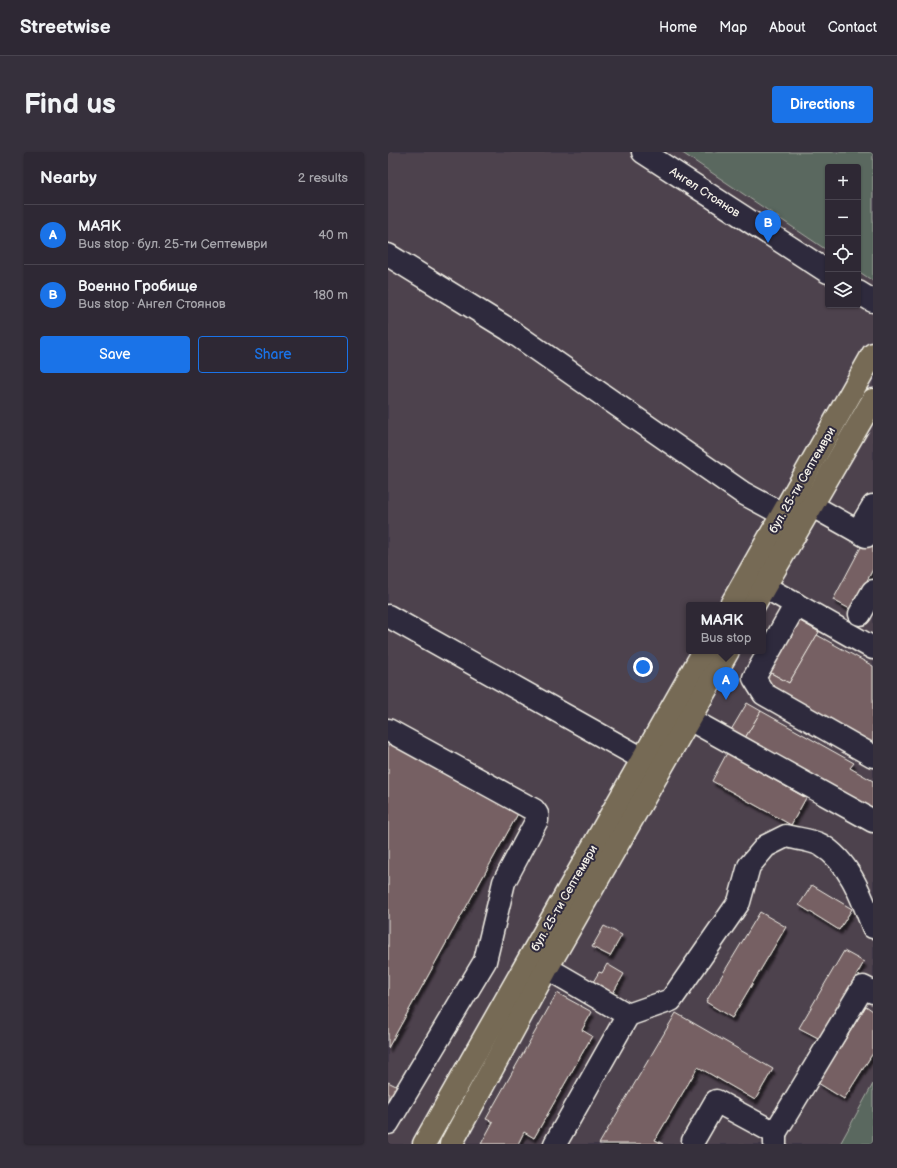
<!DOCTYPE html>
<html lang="en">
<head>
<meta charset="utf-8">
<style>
  :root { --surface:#2e2834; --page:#36303c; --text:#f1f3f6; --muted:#a7a6ac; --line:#49444f; --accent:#1a73e8 }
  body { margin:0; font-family:"Balsamiq Sans",sans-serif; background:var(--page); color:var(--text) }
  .controls { position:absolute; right:12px; top:12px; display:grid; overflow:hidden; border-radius:4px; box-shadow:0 1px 3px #0004 }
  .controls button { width:36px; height:36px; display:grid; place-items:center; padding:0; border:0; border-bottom:1px solid var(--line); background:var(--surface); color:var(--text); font:20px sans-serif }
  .you { position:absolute; left:255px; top:515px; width:14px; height:14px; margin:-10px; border:3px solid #fff; border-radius:50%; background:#1a73e8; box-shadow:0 0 0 6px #1a73e833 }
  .badge { display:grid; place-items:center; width:26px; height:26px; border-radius:50%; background:var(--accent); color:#fff; font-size:13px; font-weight:700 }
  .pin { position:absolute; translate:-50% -33px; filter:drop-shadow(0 1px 2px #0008) }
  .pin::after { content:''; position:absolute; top:21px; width:14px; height:12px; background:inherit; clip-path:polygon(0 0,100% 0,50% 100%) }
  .popup { position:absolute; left:298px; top:450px; width:80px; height:52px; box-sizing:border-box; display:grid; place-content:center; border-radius:4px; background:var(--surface); filter:drop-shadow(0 1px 3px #0005); font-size:13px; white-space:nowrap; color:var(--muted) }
  .popup b { font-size:15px; color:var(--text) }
  .popup::after { content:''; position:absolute; left:50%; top:100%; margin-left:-8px; border:8px solid transparent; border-top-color:var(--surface) }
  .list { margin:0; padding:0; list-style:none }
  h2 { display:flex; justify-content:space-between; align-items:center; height:52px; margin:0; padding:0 16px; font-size:17px }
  h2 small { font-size:13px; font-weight:400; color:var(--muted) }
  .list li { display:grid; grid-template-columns:26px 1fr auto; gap:12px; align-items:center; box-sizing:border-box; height:60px; padding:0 16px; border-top:1px solid var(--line) }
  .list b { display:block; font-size:15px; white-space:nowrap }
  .list p { margin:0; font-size:13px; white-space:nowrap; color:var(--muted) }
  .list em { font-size:13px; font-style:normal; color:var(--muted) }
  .actions { display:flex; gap:8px; padding:12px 16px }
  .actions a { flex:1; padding:9px 0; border:1px solid var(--accent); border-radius:4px; text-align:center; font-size:14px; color:var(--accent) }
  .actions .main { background:var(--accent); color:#fff }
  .icon { flex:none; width:22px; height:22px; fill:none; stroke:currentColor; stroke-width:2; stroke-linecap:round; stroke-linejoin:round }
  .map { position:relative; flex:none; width:485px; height:992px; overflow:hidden; border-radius:4px }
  header { display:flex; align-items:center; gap:24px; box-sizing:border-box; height:56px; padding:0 20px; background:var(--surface); border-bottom:1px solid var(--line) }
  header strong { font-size:19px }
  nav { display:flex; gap:22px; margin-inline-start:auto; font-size:14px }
  .intro { display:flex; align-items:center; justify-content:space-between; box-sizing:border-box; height:96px; padding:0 24px }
  h1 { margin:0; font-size:28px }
  .button { padding:10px 18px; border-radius:4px; background:var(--accent); color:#fff; font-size:14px; font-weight:700 }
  main { display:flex; gap:24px; padding:0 24px }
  aside { flex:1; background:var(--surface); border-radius:4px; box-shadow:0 1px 3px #0004 }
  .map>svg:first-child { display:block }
  .built { fill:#4e424e; fill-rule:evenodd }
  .green { fill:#5a685e; stroke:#a7aca3 }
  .building { fill:#766163; stroke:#f4f1e8; filter:url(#shadow) }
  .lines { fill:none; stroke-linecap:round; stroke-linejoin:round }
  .minor-casing { stroke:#f4f1e8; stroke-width:25 }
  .major-casing { stroke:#f4f1e8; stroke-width:25 }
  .minor { stroke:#2f2a3d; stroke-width:22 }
  .major { stroke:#766a54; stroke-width:22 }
  .labels { text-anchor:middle; stroke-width:4; stroke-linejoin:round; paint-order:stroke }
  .street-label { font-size:12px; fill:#f4f1e8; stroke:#2f2a3d }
</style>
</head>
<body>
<header>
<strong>Streetwise</strong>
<nav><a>Home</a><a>Map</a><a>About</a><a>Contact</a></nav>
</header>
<div class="intro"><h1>Find us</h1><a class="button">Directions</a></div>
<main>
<aside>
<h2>Nearby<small>2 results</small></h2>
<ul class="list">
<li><span class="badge">A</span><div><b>МАЯК</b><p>Bus stop · бул. 25-ти Септември</p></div><em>40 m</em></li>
<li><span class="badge">B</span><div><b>Военно Гробище</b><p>Bus stop · Ангел Стоянов</p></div><em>180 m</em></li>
</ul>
<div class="actions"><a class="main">Save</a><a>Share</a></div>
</aside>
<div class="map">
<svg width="485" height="992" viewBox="0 0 485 992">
  <defs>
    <filter id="shadow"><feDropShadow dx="2.5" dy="4.5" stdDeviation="1" flood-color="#0009"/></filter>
  </defs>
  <rect width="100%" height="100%" fill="#3d3545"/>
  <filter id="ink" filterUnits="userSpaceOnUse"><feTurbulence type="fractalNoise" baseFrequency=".025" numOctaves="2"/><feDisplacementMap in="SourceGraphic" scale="8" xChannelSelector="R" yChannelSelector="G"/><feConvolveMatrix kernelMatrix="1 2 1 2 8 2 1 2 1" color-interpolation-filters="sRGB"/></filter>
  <g filter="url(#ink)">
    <!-- built -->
    <path class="built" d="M0 0H485V932L452 992H0ZM440 15H470V153H440ZM301 453H375V499H301Z"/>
    <!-- green -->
    <g class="green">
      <polygon points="293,0 485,0 485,129 470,119 470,15 440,15 440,99"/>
      <polygon points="485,932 485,992 452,992"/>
    </g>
    <!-- building -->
    <g class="building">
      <polygon points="482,378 485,380 485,417 464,458 445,448"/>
      <polygon points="405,465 431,480 401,531 376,517"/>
      <polygon points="429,483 485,514 485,595 374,533 381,520 401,531"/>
      <polygon points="359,551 373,559 357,586 343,578"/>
      <polygon points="373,559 466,611 462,616 485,629 485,658 357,586"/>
      <polygon points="0,585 132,658 0,896"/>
      <polygon points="339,601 418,646 403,673 324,629"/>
      <polygon points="424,733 464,757 451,778 411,753"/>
      <polygon points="372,760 398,775 344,866 318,850"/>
      <polygon points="216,774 234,783 222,804 204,795"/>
      <polygon points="456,799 476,810 432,887 411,876"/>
      <polygon points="219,812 236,822 225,841 205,830 211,820 214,821"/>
      <polygon points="169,841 204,860 194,878 204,884 146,986 136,980 130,992 93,992 105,970 98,967"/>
      <polygon points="478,854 485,859 485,901 456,947 430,931"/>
      <polygon points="288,861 385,917 367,948 310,915 267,988 275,992 211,992"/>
      <polygon points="0,930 10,935 0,953"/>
    </g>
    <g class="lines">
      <defs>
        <g id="minor">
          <polyline points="255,0 440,120"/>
          <polyline points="0,103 120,177 355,341 394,362"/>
          <polyline points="470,140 485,149"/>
          <polyline points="423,353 478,384"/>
          <polyline points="470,379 485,354"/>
          <polyline points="377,435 485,496"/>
          <polyline points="408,452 366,526 376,542 485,604"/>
          <polyline points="472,462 485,439"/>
          <polyline points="0,464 255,607"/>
          <polyline points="301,567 485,669"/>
          <polyline points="0,578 146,658 149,662 149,668 116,730 97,809 0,971"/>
          <polyline points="159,816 240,863 167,992"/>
          <path d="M240 863 283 848 351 750 361 714 378 694 398 684C409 687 424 688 433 693 462 710 474 746 485 775"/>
          <polyline points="387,981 475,835 485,840"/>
          <polyline points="305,989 328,949 387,981 387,992"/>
        </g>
        <g id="major">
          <polyline points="343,453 485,202"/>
          <polyline points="366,453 485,248"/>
          <polyline points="36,992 316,499"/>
          <polyline points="63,992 159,816 340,499"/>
        </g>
      </defs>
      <!-- minor casing -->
      <use href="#minor" class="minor-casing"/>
      <!-- major casing -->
      <use href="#major" class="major-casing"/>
      <!-- minor -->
      <use href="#minor" class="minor"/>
      <!-- major -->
      <use href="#major" class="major"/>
    </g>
  </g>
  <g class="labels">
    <!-- street labels -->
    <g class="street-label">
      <text transform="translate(317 40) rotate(33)" y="4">Ангел Стоянов</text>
      <text transform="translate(414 328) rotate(-60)" y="4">бул. 25-ти Септември</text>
      <text transform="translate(176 746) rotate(-60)" y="4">бул. 25-ти Септември</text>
    </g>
  </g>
</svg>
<div class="controls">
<button>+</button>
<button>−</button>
<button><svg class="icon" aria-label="locate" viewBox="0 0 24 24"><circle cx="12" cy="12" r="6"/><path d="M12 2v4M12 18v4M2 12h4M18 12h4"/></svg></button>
<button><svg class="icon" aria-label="layers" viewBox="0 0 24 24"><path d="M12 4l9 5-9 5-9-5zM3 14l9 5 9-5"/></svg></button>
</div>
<div class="you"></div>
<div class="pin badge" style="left:338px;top:548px">A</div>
<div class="popup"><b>МАЯК</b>Bus stop</div>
<div class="pin badge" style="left:380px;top:91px">B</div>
</div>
</main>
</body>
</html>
